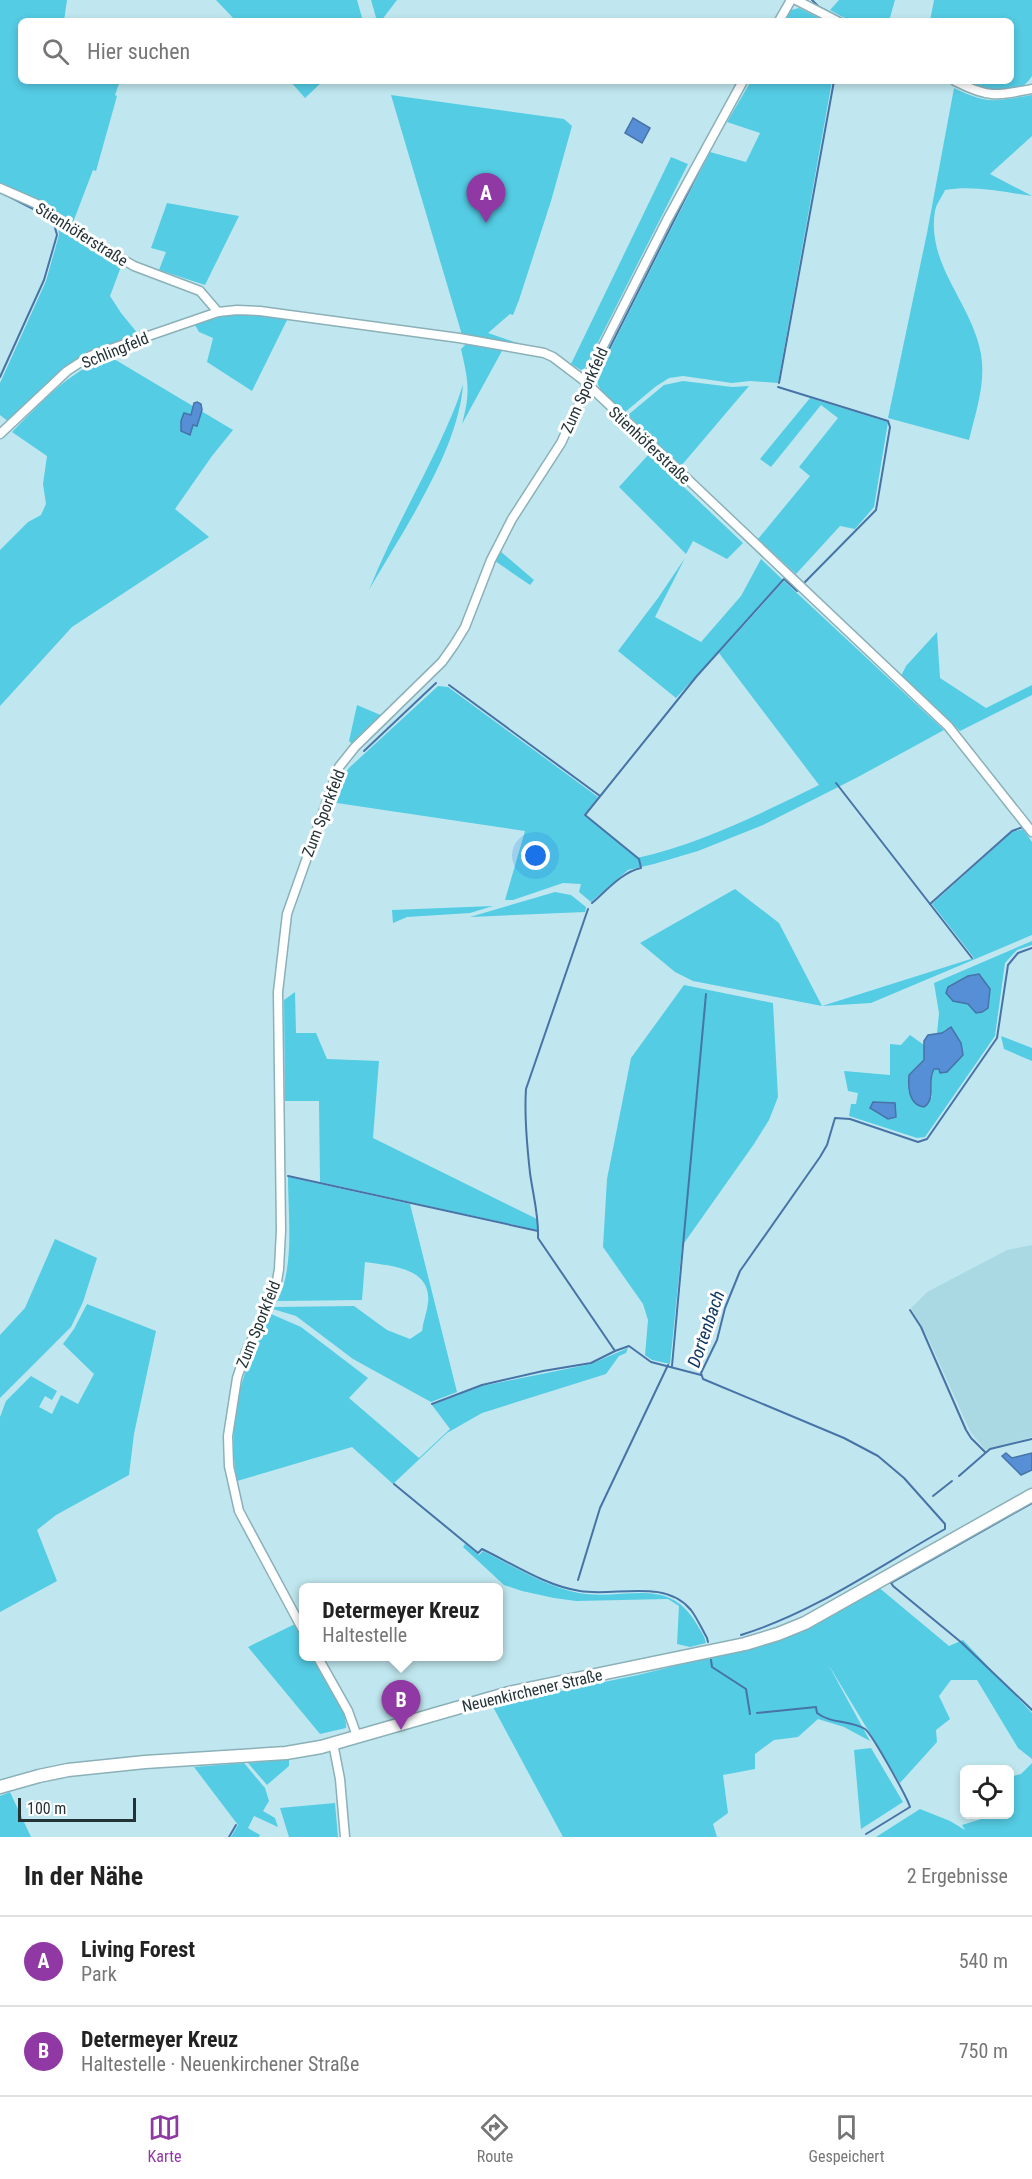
<!DOCTYPE html>
<html lang="de">
<head>
<meta charset="utf-8">
<style>
  :root { --surface:#fff; --page:#f2f2f2; --text:#222; --muted:#767676; --line:#e0e0e0; --accent:#9038a4 }
  body { margin:0; font-family:"Roboto Condensed",sans-serif; background:var(--page); color:var(--text) }
  .controls { position:absolute; right:18px; bottom:18px; display:grid; overflow:hidden; border-radius:9px; box-shadow:0 3px 9px #0003 }
  .controls button { width:54px; height:54px; display:grid; place-items:center; padding:0; border:0; border-bottom:2px solid var(--line); background:var(--surface); color:var(--text); font:30px sans-serif }
  .scale { position:absolute; left:18px; bottom:15px; width:118px; box-sizing:border-box; padding-left:6px; border:3px solid #233336; border-top:0; font-size:16px; line-height:21px; white-space:nowrap; color:#233336; -webkit-text-stroke:4px #fff; paint-order:stroke }
  .you { position:absolute; left:536px; top:856px; width:21px; height:21px; margin:-15px; border:4px solid #fff; border-radius:50%; background:#1a73e8; box-shadow:0 0 0 9px #1a73e833 }
  .badge { display:grid; place-items:center; width:39px; height:39px; border-radius:50%; background:var(--accent); color:#fff; font-size:20px; font-weight:700 }
  .pin { position:absolute; translate:-50% -50px; filter:drop-shadow(0 2px 3px #0008) }
  .pin::after { content:''; position:absolute; top:32px; width:21px; height:18px; background:inherit; clip-path:polygon(0 0,100% 0,50% 100%) }
  .popup { position:absolute; left:299px; top:1583px; width:204px; height:78px; box-sizing:border-box; display:grid; place-content:center; border-radius:9px; background:var(--surface); filter:drop-shadow(0 2px 4px #0005); font-size:20px; white-space:nowrap; color:var(--muted) }
  .popup b { font-size:22px; color:var(--text) }
  .popup::after { content:''; position:absolute; left:50%; top:100%; margin-left:-12px; border:12px solid transparent; border-top-color:var(--surface) }
  .list { margin:0; padding:0; list-style:none }
  h2 { display:flex; justify-content:space-between; align-items:center; height:78px; margin:0; padding:0 24px; font-size:26px }
  h2 small { font-size:20px; font-weight:400; color:var(--muted) }
  .list li { display:grid; grid-template-columns:39px 1fr auto; gap:18px; align-items:center; box-sizing:border-box; height:90px; padding:0 24px; border-top:2px solid var(--line) }
  .list b { display:block; font-size:22px; white-space:nowrap }
  .list p { margin:0; font-size:20px; white-space:nowrap; color:var(--muted) }
  .list em { font-size:20px; font-style:normal; color:var(--muted) }
  .icon { flex:none; width:33px; height:33px; fill:none; stroke:currentColor; stroke-width:2; stroke-linecap:round; stroke-linejoin:round }
  .map { position:relative; flex:none; width:1032px; height:1837px; overflow:hidden }
  .search { position:absolute; background:var(--surface); box-shadow:0 3px 9px #0003; left:18px; right:18px; top:18px; height:66px; display:flex; align-items:center; gap:15px; box-sizing:border-box; padding:0 21px; border-radius:9px; color:var(--muted); font-size:22px }
  .sheet { height:258px; background:var(--surface) }
  nav { display:flex; justify-content:space-around; align-items:center; box-sizing:border-box; height:84px; border-top:2px solid var(--line); background:var(--surface); font-size:16px; color:var(--muted) }
  nav a { display:grid; justify-items:center; gap:3px }
  nav .on { color:var(--accent) }
  .map>svg:first-child { display:block }
  .built { fill:#aad9e4 }
  .green { fill:#54cce4 }
  .water { fill:#578fd7; stroke:#4773a7; stroke-width:1.5 }
  .lines { fill:none; stroke-linecap:round; stroke-linejoin:round }
  .stream { stroke:#4773a7; stroke-width:2 }
  .street-casing { stroke:#8bb0b8; stroke-width:11 }
  .secondary-casing { stroke:#8bb0b8; stroke-width:15 }
  .street { stroke:#fff; stroke-width:8 }
  .secondary { stroke:#fff; stroke-width:12 }
  .labels { text-anchor:middle; stroke-width:6; stroke-linejoin:round; paint-order:stroke }
  .street-label { font-size:16px; fill:#233336; stroke:#fff }
  .water-label { font-size:18px; font-style:italic; fill:#0f3664; stroke:#fff }
</style>
</head>
<body>
<div class="map">
<svg width="1032" height="1837" viewBox="0 0 1032 1837">
  <rect width="100%" height="100%" fill="#c0e7ef"/>
  <!-- built -->
  <polygon class="built" points="1032,1245 1032,1437 985,1450 970,1431 929,1340 911,1308 927,1292 1007,1250"/>
  <!-- green -->
  <g class="green">
    <polygon points="0,0 67,0 64,21 21,21 21,81 120,81 115,95 117,96 96,171 93,170 72,225 0,185"/>
    <polygon points="216,0 357,0 363,21 236,21"/>
    <polygon points="371,0 397,0 381,21 377,21"/>
    <polygon points="839,0 895,0 889,21 850,21 830,10"/>
    <path d="M934 0H1032V76C1015 103 984 89 960 81H1011V21H930Z"/>
    <polygon points="799,8 825,21 785,21 791,10"/>
    <polygon points="290,81 323,81 305,98"/>
    <path d="M751 81H832L778 383 750 381 732 383 683 376 669 378 655 387 624 413C614 403 595 391 597 376L710 152 746 162 760 133 727 122Z"/>
    <path d="M954 88C989 105 995 101 1032 95V136L990 174 1032 196C1003 192 973 185 945 190 942 197 936 204 935 211 926 265 972 303 981 354 986 383 976 411 969 440L888 418 927 233Z"/>
    <polygon points="391,95 564,119 572,126 551,201 519,300 513,315 510,314 488,333 526,346 462,335"/>
    <polygon points="671,157 688,164 585,368 581,370 571,364"/>
    <polygon points="167,203 239,216 205,285 159,270 166,252 151,248"/>
    <polygon points="58,225 95,251 122,264 110,296 121,313 139,335 76,360 63,369 9,422 0,415 0,383 46,281 59,235"/>
    <polygon points="234,314 259,314 288,318 252,391 207,362 213,338 199,332 195,325 219,315"/>
    <path d="M467 343 503 349 462 424C471 392 468 380 461 349Z"/>
    <path d="M109 356 233 430 212 456 175 509 209 537 72 627 0 706V550L28 522 41 515 46 504 43 484 47 456 12 432C44 400 66 374 109 356Z"/>
    <polygon points="683,381 732,387 749,386 681,466 628,415 664,385"/>
    <path d="M463 384C459 450 402 532 369 590 389 540 416 493 439 444 448 424 457 405 463 384Z"/>
    <polygon points="810,398 888,422 874,507 855,529 840,526 796,574 758,539 810,476 799,467 838,418 821,405 771,467 760,459"/>
    <polygon points="649,454 743,543 727,559 693,541 686,554 619,487"/>
    <polygon points="500,551 534,580 530,585 495,561"/>
    <polygon points="685,558 655,617 701,642 741,596 761,559 783,580 676,698 618,651 658,598"/>
    <path d="M784 581 944 730 858 777 763 825 698 851 654 864 628 870 591 902 579 892 581 884 563 883 513 900H505L525 831 330 802 338 781 350 767 438 686 448 687 598 797 584 815 637 858C702 843 760 814 819 785L719 653Z"/>
    <polygon points="937,632 940,678 986,708 1032,685 1032,695 960,731 901,676 906,666"/>
    <polygon points="357,705 383,716 352,744 349,741"/>
    <polygon points="1023,829 1032,842 1032,935 871,1003 822,1006 693,981 675,972 640,943 735,889 779,923 822,1006 974,958 932,904 1012,832"/>
    <polygon points="555,892 571,895 586,907 585,912 470,917"/>
    <polygon points="493,906 470,913 407,917 393,923 392,910"/>
    <path d="M1032 941V945L1017 950 1005 963 995 1036 925 1137 917 1138 849 1116 851 1104H856L858 1093 848 1091 844 1071 890 1075V1044L901 1045 910 1035 924 1045V1060L909 1075 932 1098C930 1088 928 1078 934 1069H939L946 1029 942 1033 937 1034 939 1013 934 983Z"/>
    <polygon points="684,985 773,1003 778,1097 769,1120 754,1144 682,1246 670,1364 652,1360 645,1355 648,1320 643,1304 603,1247 607,1179 631,1058"/>
    <polygon points="295,992 296,1033 316,1033 327,1059 379,1061 373,1138 537,1219 537,1230 320,1182 319,1101 285,1101 284,1000"/>
    <polygon points="1001,1036 1032,1048 1032,1061 1004,1049"/>
    <path d="M288 1177 410 1204 457 1392 431 1402 353 1359 296 1316 273 1309 274 1307 354 1306 387 1330 410 1339 422 1331C423 1322 427 1312 428 1303 432 1267 390 1266 365 1262L362 1300 277 1301C295 1269 288 1214 288 1177Z"/>
    <polygon points="55,1239 97,1258 83,1302 71,1327 0,1398 0,1335 25,1308"/>
    <polygon points="87,1304 156,1331 134,1434 129,1475 56,1515 37,1530 57,1581 0,1612 0,1417 6,1401 31,1376 57,1391 52,1400 45,1396 39,1407 52,1414 61,1395 78,1404 94,1374 63,1344 74,1329"/>
    <path d="M271 1314 301 1327 368 1378 349 1398 419 1458 450 1429 432 1405 482 1386 591 1364 628 1348 626 1353 619 1356 606 1374 482 1413 447 1433 393 1484 352 1447 237 1481C226 1423 242 1365 271 1314Z"/>
    <path d="M465 1544 479 1555 483 1551C513 1566 546 1587 579 1593 624 1601 668 1575 696 1623 700 1630 705 1636 706 1643L690 1647 677 1644 679 1606 668 1599 576 1601 554 1598 522 1591 504 1585 463 1547Z"/>
    <polygon points="877,1586 949,1646 963,1640 1032,1713 1032,1759 1018,1748 977,1680 951,1680 939,1696 950,1719 936,1730 937,1742 900,1783 828,1664 870,1741 844,1727 818,1719 798,1737 774,1740 755,1754 755,1769 723,1775 728,1813 713,1824 717,1837 563,1837 492,1705 638,1675 743,1649"/>
    <path d="M295 1624 303 1639 304 1656 313 1657C324 1675 348 1707 346 1728L320 1734 248 1647Z"/>
    <polygon points="871,1748 903,1802 861,1829 854,1750"/>
    <polygon points="289,1759 289,1766 267,1785 248,1763"/>
    <polygon points="244,1763 265,1788 269,1801 263,1811 275,1818 278,1827 254,1816 248,1828 260,1835 259,1837 231,1837 238,1825 194,1767"/>
    <polygon points="1032,1763 1032,1837 876,1837 920,1809 950,1821 965,1830 962,1825 994,1815 1010,1814 1010,1777 1021,1774"/>
    <polygon points="10,1792 31,1837 0,1837 0,1796"/>
    <polygon points="335,1803 338,1837 289,1837 280,1808"/>
  </g>
  <!-- water -->
  <g class="water">
    <polygon points="633,118 650,128 642,143 625,133"/>
    <polygon points="197,402 201,404 202,410 197,426 193,425 190,435 181,431 181,421 184,413 191,415 194,403"/>
    <polygon points="979,974 990,989 988,1008 982,1012 976,1013 968,1004 953,1001 946,993 948,987 968,976"/>
    <path d="M951 1027 961 1043 963 1055 947 1072 940 1073 939 1069H934C926 1083 937 1098 924 1107 909 1105 908 1087 909 1075L924 1060V1041L928 1035 942 1033Z"/>
    <polygon points="873,1102 895,1103 896,1117 888,1119 870,1108"/>
    <polygon points="1006,1453 1012,1458 1032,1453 1032,1470 1021,1475 1002,1456"/>
  </g>
  <g class="lines">
    <!-- stream -->
    <g class="stream">
      <polyline points="812,0 819,7 846,21"/>
      <polyline points="4,194 47,216"/>
      <polyline points="0,377 44,280 57,235 53,220"/>
      <polyline points="779,383 834,81"/>
      <polyline points="595,387 593,382 596,375 705,159"/>
      <polyline points="778,387 888,421 890,427 876,510 805,582"/>
      <polyline points="449,685 600,796"/>
      <polyline points="364,751 436,683"/>
      <polyline points="836,783 972,958"/>
      <path d="M592 903C607 890 622 872 641 868L639 859 585 815 696 677 784 579 797 591"/>
      <polyline points="930,904 1012,831 1023,827"/>
      <path d="M588 909 526 1089C524 1117 527 1146 530 1173 533 1195 539 1216 538 1238L615 1351 629 1346 651 1362 701 1375"/>
      <polyline points="288,1176 538,1231"/>
      <polyline points="910,1310 921,1327 966,1430 971,1438 985,1452"/>
      <polyline points="672,1366 706,994"/>
      <polyline points="432,1404 482,1385 543,1371 591,1363 615,1351"/>
      <polyline points="959,1476 990,1449 1032,1439"/>
      <path d="M394 1484 478 1553 482 1549C513 1564 546 1586 580 1591 615 1597 665 1578 691 1610 697 1618 702 1629 707 1638L708 1642"/>
      <polyline points="933,1496 952,1481"/>
      <polyline points="578,1580 600,1508 668,1365"/>
      <polyline points="890,1581 893,1586 962,1643 1032,1710"/>
      <polyline points="891,1583 1032,1503"/>
      <path d="M741 1635C815 1612 878 1567 945 1529V1524L904 1478 878 1456 844 1438 703 1379 701 1373 717 1340 725 1308 740 1271 820 1157 827 1145 835 1118 850 1119 918 1142 927 1139 997 1038 1008 965 1018 953 1032 948"/>
      <polyline points="711,1660 712,1667 746,1689 750,1714"/>
      <path d="M757 1713 816 1707 817 1713C831 1724 850 1720 865 1729 872 1734 907 1797 910 1807L866 1834"/>
      <polyline points="229,1837 236,1825"/>
    </g>
    <defs>
      <g id="street">
        <polyline points="796,0 837,21"/>
        <polyline points="779,21 791,0"/>
        <path d="M955 81C988 98 996 96 1032 89"/>
        <polyline points="0,188 39,205 74,231 134,266 200,291 218,312"/>
        <polyline points="0,434 67,371 90,356 218,312 237,310 260,311 459,338 544,353 553,357 582,379 948,726 1032,832"/>
        <polyline points="304,1632 239,1511 229,1466 228,1436 237,1378 246,1352 270,1303 276,1287 279,1269 281,1230 278,992 287,914 339,767 355,747 442,662 454,645 465,627 491,560 512,519 561,443 582,398 590,372 667,220 743,81"/>
        <polyline points="317,1656 348,1711 357,1736"/>
        <polyline points="333,1743 340,1779 345,1837"/>
      </g>
      <polyline id="secondary" points="0,1787 39,1776 68,1770 145,1762 286,1753 321,1747 509,1693 745,1644 778,1634 805,1623 1032,1495"/>
    </defs>
    <!-- street casing -->
    <use href="#street" class="street-casing"/>
    <!-- secondary casing -->
    <use href="#secondary" class="secondary-casing"/>
    <!-- street -->
    <use href="#street" class="street"/>
    <!-- secondary -->
    <use href="#secondary" class="secondary"/>
  </g>
  <g class="labels">
    <!-- street labels -->
    <g class="street-label">
      <text transform="translate(82 234) rotate(32)" y="6">Stienhöferstraße</text>
      <text transform="translate(115 350) rotate(-22)" y="6">Schlingfeld</text>
      <text transform="translate(584 390) rotate(-66)" y="6">Zum Sporkfeld</text>
      <text transform="translate(650 445) rotate(43)" y="6">Stienhöferstraße</text>
      <text transform="translate(323 813) rotate(-69)" y="6">Zum Sporkfeld</text>
      <text transform="translate(258 1324) rotate(-68)" y="6">Zum Sporkfeld</text>
      <text transform="translate(532 1690) rotate(-13)" y="6">Neuenkirchener Straße</text>
    </g>
    <!-- water labels -->
    <g class="water-label">
      <text transform="translate(706 1329) rotate(-71)" y="6">Dortenbach</text>
    </g>
  </g>
</svg>
<div class="controls">
<button><svg class="icon" aria-label="locate" viewBox="0 0 24 24"><circle cx="12" cy="12" r="6"/><path d="M12 2v4M12 18v4M2 12h4M18 12h4"/></svg></button>
</div>
<div class="scale">100 m</div>
<div class="you"></div>
<div class="pin badge" style="left:486px;top:223px">A</div>
<div class="pin badge" style="left:401px;top:1730px">B</div>
<div class="popup"><b>Determeyer Kreuz</b>Haltestelle</div>
<div class="search"><svg class="icon" aria-label="search" viewBox="0 0 24 24"><circle cx="10" cy="10" r="6"/><path d="M15 15l6 6"/></svg>Hier suchen</div>
</div>
<section class="sheet">
<h2>In der Nähe<small>2 Ergebnisse</small></h2>
<ul class="list">
<li><span class="badge">A</span><div><b>Living Forest</b><p>Park</p></div><em>540 m</em></li>
<li><span class="badge">B</span><div><b>Determeyer Kreuz</b><p>Haltestelle · Neuenkirchener Straße</p></div><em>750 m</em></li>
</ul>
</section>
<nav>
<a class="on"><svg class="icon" aria-label="map" viewBox="0 0 24 24"><path d="M3 6l6-2 6 2 6-2v14l-6 2-6-2-6 2zM9 4v14M15 6v14"/></svg>Karte</a>
<a><svg class="icon" aria-label="directions" viewBox="0 0 24 24"><path d="M12 3l9 9-9 9-9-9zM9 14v-3h6M13 9l2 2-2 2"/></svg>Route</a>
<a><svg class="icon" aria-label="saved" viewBox="0 0 24 24"><path d="M7 4h10v16l-5-4-5 4z"/></svg>Gespeichert</a>
</nav>
</body>
</html>
